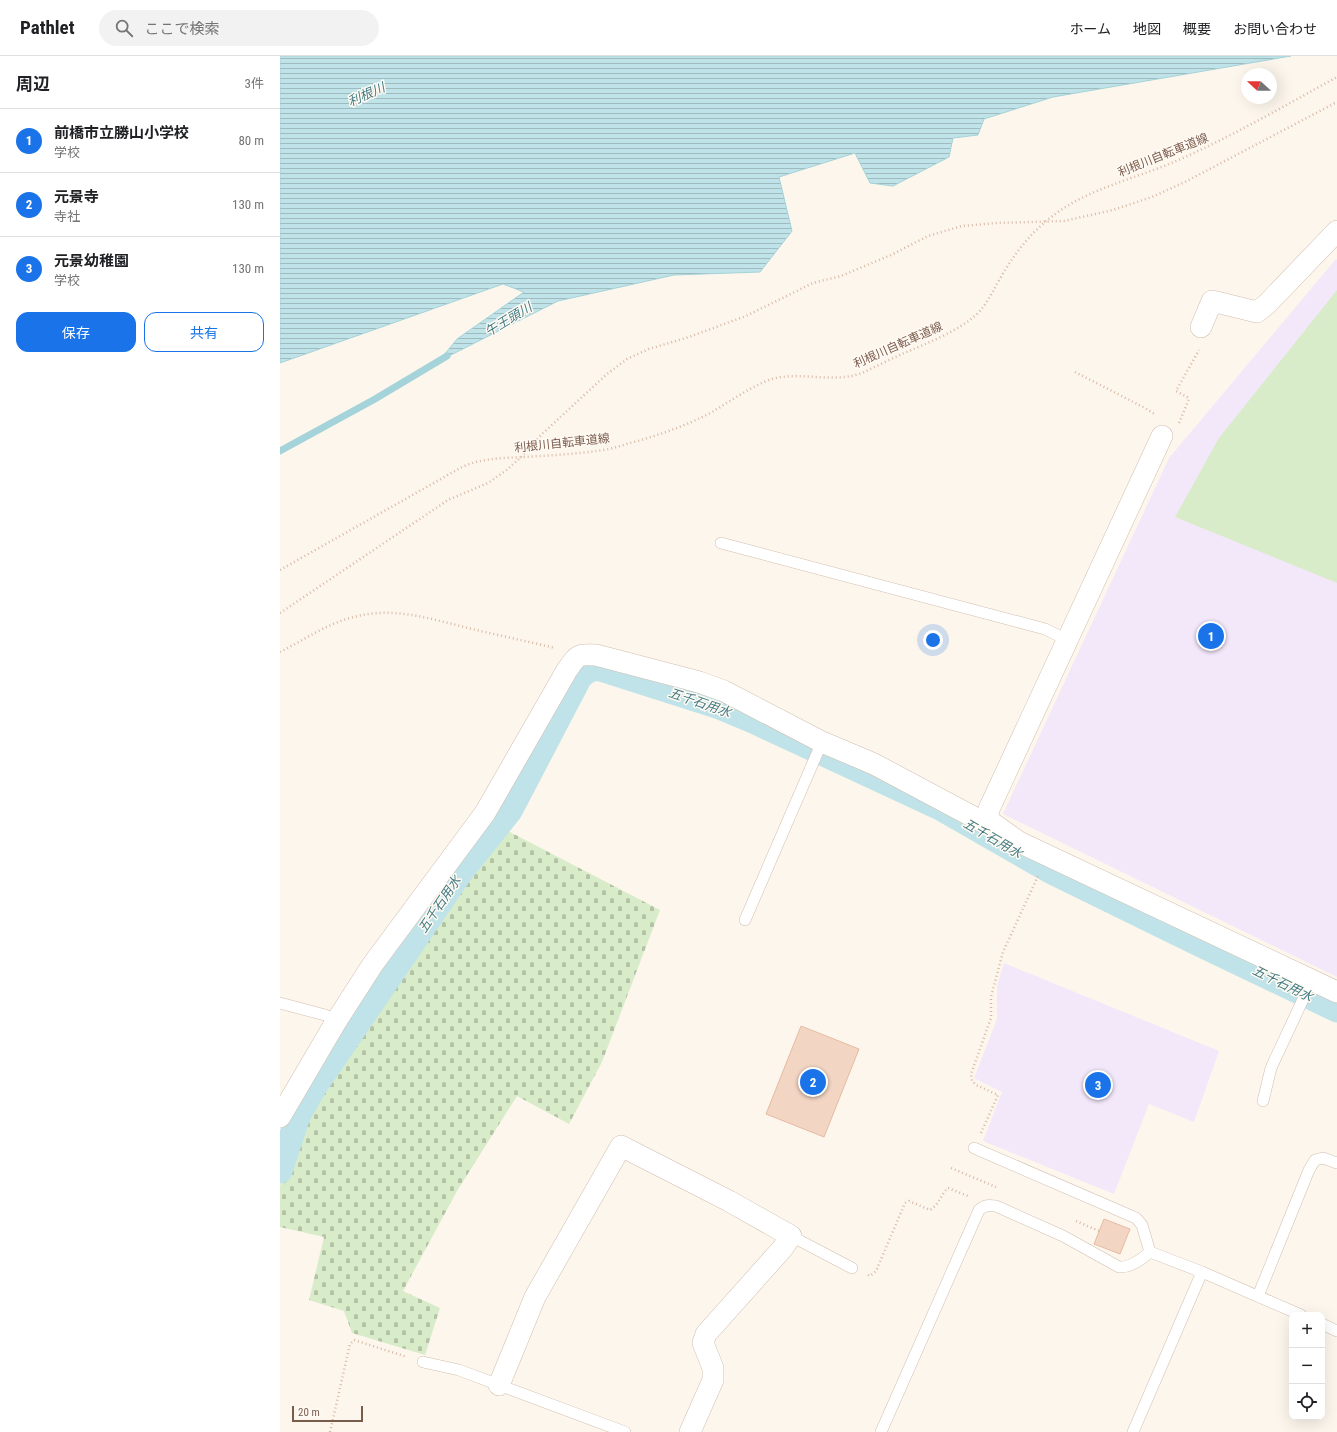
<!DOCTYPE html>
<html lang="ja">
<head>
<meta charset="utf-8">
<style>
  :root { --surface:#fff; --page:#f2f2f2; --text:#202124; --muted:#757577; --line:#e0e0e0; --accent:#1a73e8 }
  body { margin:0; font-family:"Roboto Condensed","Noto Sans JP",sans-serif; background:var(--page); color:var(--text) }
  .controls { position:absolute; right:12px; bottom:12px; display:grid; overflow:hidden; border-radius:8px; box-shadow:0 4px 16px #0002 }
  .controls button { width:36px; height:36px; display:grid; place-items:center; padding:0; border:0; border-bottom:1px solid var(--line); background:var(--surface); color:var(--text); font:20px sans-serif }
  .compass { position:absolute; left:961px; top:12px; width:36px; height:36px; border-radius:50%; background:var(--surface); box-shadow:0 4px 16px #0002; rotate:291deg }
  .scale { position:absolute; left:12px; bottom:10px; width:71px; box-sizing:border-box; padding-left:4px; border:2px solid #7a5c4d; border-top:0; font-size:11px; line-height:14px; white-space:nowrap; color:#7a5c4d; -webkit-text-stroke:3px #fffaf3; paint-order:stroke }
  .you { position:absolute; left:653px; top:584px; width:14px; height:14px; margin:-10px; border:3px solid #fff; border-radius:50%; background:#1a73e8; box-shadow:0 0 0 6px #1a73e833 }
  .badge { display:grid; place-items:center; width:26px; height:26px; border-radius:50%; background:var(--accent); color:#fff; font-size:13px; font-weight:700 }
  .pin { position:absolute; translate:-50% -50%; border:2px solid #fff; box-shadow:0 1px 4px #0006 }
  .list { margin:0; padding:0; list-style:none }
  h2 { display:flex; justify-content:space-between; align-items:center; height:52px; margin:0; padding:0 16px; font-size:17px }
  h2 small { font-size:13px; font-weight:400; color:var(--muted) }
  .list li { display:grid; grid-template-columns:26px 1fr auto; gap:12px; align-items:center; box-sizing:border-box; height:64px; padding:0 16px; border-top:1px solid var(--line) }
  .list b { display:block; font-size:15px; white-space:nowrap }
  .list p { margin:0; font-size:13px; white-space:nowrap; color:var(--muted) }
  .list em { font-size:13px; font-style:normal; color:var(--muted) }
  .actions { display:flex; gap:8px; padding:12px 16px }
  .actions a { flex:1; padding:9px 0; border:1px solid var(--accent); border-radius:12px; text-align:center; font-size:14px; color:var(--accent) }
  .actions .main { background:var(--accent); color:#fff }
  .icon { flex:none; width:22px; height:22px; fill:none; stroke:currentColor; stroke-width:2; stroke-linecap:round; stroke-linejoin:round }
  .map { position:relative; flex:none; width:1057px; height:1376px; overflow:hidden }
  header { display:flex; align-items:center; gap:24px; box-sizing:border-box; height:56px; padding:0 20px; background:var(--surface); border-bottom:1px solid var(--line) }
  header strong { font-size:19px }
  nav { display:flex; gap:22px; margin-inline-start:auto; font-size:14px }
  .search { width:280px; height:36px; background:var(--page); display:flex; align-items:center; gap:10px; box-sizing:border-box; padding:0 14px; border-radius:22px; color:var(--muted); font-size:15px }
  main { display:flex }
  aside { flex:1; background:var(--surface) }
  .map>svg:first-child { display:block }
  .education { fill:#f3e8fa }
  .grass { fill:#d8ecc9 }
  .cemetery { fill:url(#cemetery-stones) }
  .water { fill:url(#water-rules); stroke:#a5d3da }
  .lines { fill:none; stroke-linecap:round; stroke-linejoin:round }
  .stream { stroke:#a5d3da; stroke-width:7 }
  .canal { stroke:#bfe3e8; stroke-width:25 }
  .building { fill:#f3d5c3; stroke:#e6bba3 }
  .lane-casing { stroke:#d1beb0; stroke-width:12 }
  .street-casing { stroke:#d1beb0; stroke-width:22 }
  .path { stroke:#d9b8a5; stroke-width:2.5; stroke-dasharray:1 3; stroke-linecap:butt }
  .lane { stroke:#fff; stroke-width:11 }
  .street { stroke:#fff; stroke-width:21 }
  .labels { text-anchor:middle; stroke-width:3; stroke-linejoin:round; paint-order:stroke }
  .street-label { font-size:12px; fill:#7a5c4d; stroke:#fffaf3 }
  .water-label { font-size:13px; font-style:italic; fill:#437c86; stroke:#fffaf3 }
</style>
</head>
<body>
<header>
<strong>Pathlet</strong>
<div class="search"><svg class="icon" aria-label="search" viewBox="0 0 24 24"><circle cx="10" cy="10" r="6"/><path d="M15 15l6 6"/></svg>ここで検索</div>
<nav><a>ホーム</a><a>地図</a><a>概要</a><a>お問い合わせ</a></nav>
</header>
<main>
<aside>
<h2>周辺<small>3件</small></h2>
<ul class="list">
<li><span class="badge">1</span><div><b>前橋市立勝山小学校</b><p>学校</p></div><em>80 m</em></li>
<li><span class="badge">2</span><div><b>元景寺</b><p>寺社</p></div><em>130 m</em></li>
<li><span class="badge">3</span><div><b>元景幼稚園</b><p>学校</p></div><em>130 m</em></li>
</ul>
<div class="actions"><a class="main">保存</a><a>共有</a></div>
</aside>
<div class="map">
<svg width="1057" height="1376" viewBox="0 0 1057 1376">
  <defs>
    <pattern id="cemetery-stones" width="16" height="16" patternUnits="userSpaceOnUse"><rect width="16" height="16" fill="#d8ecc9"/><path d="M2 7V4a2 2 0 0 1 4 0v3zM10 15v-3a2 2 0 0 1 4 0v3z" fill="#b4c2a5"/></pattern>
    <pattern id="water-rules" width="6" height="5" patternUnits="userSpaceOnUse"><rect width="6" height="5" fill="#bfe3e8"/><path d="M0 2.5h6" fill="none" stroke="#a0bbbe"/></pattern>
  </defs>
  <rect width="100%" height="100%" fill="#fdf6ec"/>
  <!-- education -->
  <g class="education">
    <polygon points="1056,203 1057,204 1057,921 723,758 889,402"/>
    <polygon points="724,907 939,995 914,1066 869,1048 834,1138 703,1085 722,1036 694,1022 717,963 717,930"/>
  </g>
  <!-- grass -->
  <polygon class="grass" points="1057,234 1057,527 895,461 939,382"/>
  <!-- cemetery -->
  <polygon class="cemetery" points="226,774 380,854 322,1006 289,1068 237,1040 177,1135 123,1235 160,1252 145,1299 72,1277 64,1255 29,1244 44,1181 0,1171 0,1130 22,1061 195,808"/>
  <!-- water -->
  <polygon class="water" points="0,0 1011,0 773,41 704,63 698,79 673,82 669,101 613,130 590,127 575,97 499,121 512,175 480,216 394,219 278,245 159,305 177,283 244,236 223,228 0,307"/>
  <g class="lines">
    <!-- stream -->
    <polyline class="stream" points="0,395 95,343 167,300"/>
    <!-- canal -->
    <polyline class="canal" points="0,1115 18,1060 34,1032 181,816 230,755 300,621 309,614 318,612 437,650 473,665 660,752 770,815 919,888 1057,954"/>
  </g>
  <!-- building -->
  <g class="building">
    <polygon points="521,970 579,993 544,1081 486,1058"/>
    <polygon points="824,1163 850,1173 840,1198 814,1188"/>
  </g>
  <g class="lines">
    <defs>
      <g id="lane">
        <polyline points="441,487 765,573 787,584"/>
        <polyline points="465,864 542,686"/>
        <polyline points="0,947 45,959 57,964"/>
        <polyline points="983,1045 991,1012 1032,924"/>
        <polyline points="694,1092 856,1162 862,1169 870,1196"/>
        <polyline points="511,1180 572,1212"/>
        <polyline points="870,1196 922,1216 1021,1259"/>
        <polyline points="978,1240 1029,1114 1035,1104 1043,1102 1057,1107"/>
        <polyline points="1042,1268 1057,1275"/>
        <polyline points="143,1306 179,1314 345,1376"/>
        <path d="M601 1376 699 1154C705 1149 708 1149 716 1150L783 1180 839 1211C850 1212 862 1203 870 1196"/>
        <polyline points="853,1376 922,1216"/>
      </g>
      <g id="street">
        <polyline points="921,271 932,245 977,256 987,248 1057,175"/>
        <polyline points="708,764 708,759 709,753 882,380"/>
        <path d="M0 1061 57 964 93 908 205 757 287 614C298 599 297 598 316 599L419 626 444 635 542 686 594 708 701 765 708 764 739 786 1057 936"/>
        <polyline points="219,1329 255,1241 341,1090 449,1145 511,1180 502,1193 426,1278 423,1287 433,1312 433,1324 410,1376"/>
      </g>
    </defs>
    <!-- lane casing -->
    <use href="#lane" class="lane-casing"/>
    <!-- street casing -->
    <use href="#street" class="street-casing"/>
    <!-- path -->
    <g class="path">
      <polyline points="795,316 865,352 876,359"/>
      <polyline points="899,367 909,343 907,341 896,335 919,294"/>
      <path d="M0 514 182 411C202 402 223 402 245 401 273 399 301 398 329 393 339 391 348 387 358 385 384 377 408 369 432 356 449 346 466 334 484 326 515 312 550 329 582 317 595 311 609 304 622 298 645 288 679 275 697 258 708 247 713 234 721 221 737 193 757 169 784 152 820 129 864 120 903 102 956 78 1006 49 1057 21"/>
      <polyline points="0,557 168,444 208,427 228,413 241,401 262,378 327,318 347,303 369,293 409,281 466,260 533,227 561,220 611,199 648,180 682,170 716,167 784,165 833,154 872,141 905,126 1057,46"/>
      <path d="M0 596C24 584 48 567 74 561 113 550 151 563 188 572 217 579 246 585 275 592"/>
      <polyline points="701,1077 718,1039 696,1029 692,1025 691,1018 711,962 711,941 723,896 758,820"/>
      <polyline points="671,1112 716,1131"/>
      <polyline points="796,1165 819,1175"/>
      <path d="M588 1219 590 1220 596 1215 625 1147 629 1145 650 1154C659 1149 661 1138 668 1132L688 1140"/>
      <polyline points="50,1376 70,1288 74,1284 127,1301"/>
    </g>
    <!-- lane -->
    <use href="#lane" class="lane"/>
    <!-- street -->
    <use href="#street" class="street"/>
  </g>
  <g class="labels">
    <!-- street labels -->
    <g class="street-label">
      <text transform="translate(883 99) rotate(-22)" y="4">利根川自転車道線</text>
      <text transform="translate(618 289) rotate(-24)" y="4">利根川自転車道線</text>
      <text transform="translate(282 387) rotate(-6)" y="4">利根川自転車道線</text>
    </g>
    <!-- water labels -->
    <g class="water-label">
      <text transform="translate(86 38) rotate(-24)" y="5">利根川</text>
      <text transform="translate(228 263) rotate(-31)" y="5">午王頭川</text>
      <text transform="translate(420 646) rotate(19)" y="5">五千石用水</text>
      <text transform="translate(713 782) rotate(30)" y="5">五千石用水</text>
      <text transform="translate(159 848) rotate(-56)" y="5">五千石用水</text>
      <text transform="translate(1003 927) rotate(26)" y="5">五千石用水</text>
    </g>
  </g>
</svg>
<div class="controls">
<button>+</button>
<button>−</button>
<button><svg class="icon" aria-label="locate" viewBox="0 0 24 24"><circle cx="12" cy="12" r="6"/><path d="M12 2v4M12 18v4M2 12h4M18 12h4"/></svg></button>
</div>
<svg class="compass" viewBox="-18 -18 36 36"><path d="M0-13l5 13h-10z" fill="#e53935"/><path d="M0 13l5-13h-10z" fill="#757577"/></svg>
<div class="scale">20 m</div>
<div class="you"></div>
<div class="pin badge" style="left:931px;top:580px">1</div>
<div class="pin badge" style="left:533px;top:1026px">2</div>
<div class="pin badge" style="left:818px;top:1029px">3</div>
</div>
</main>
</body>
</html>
